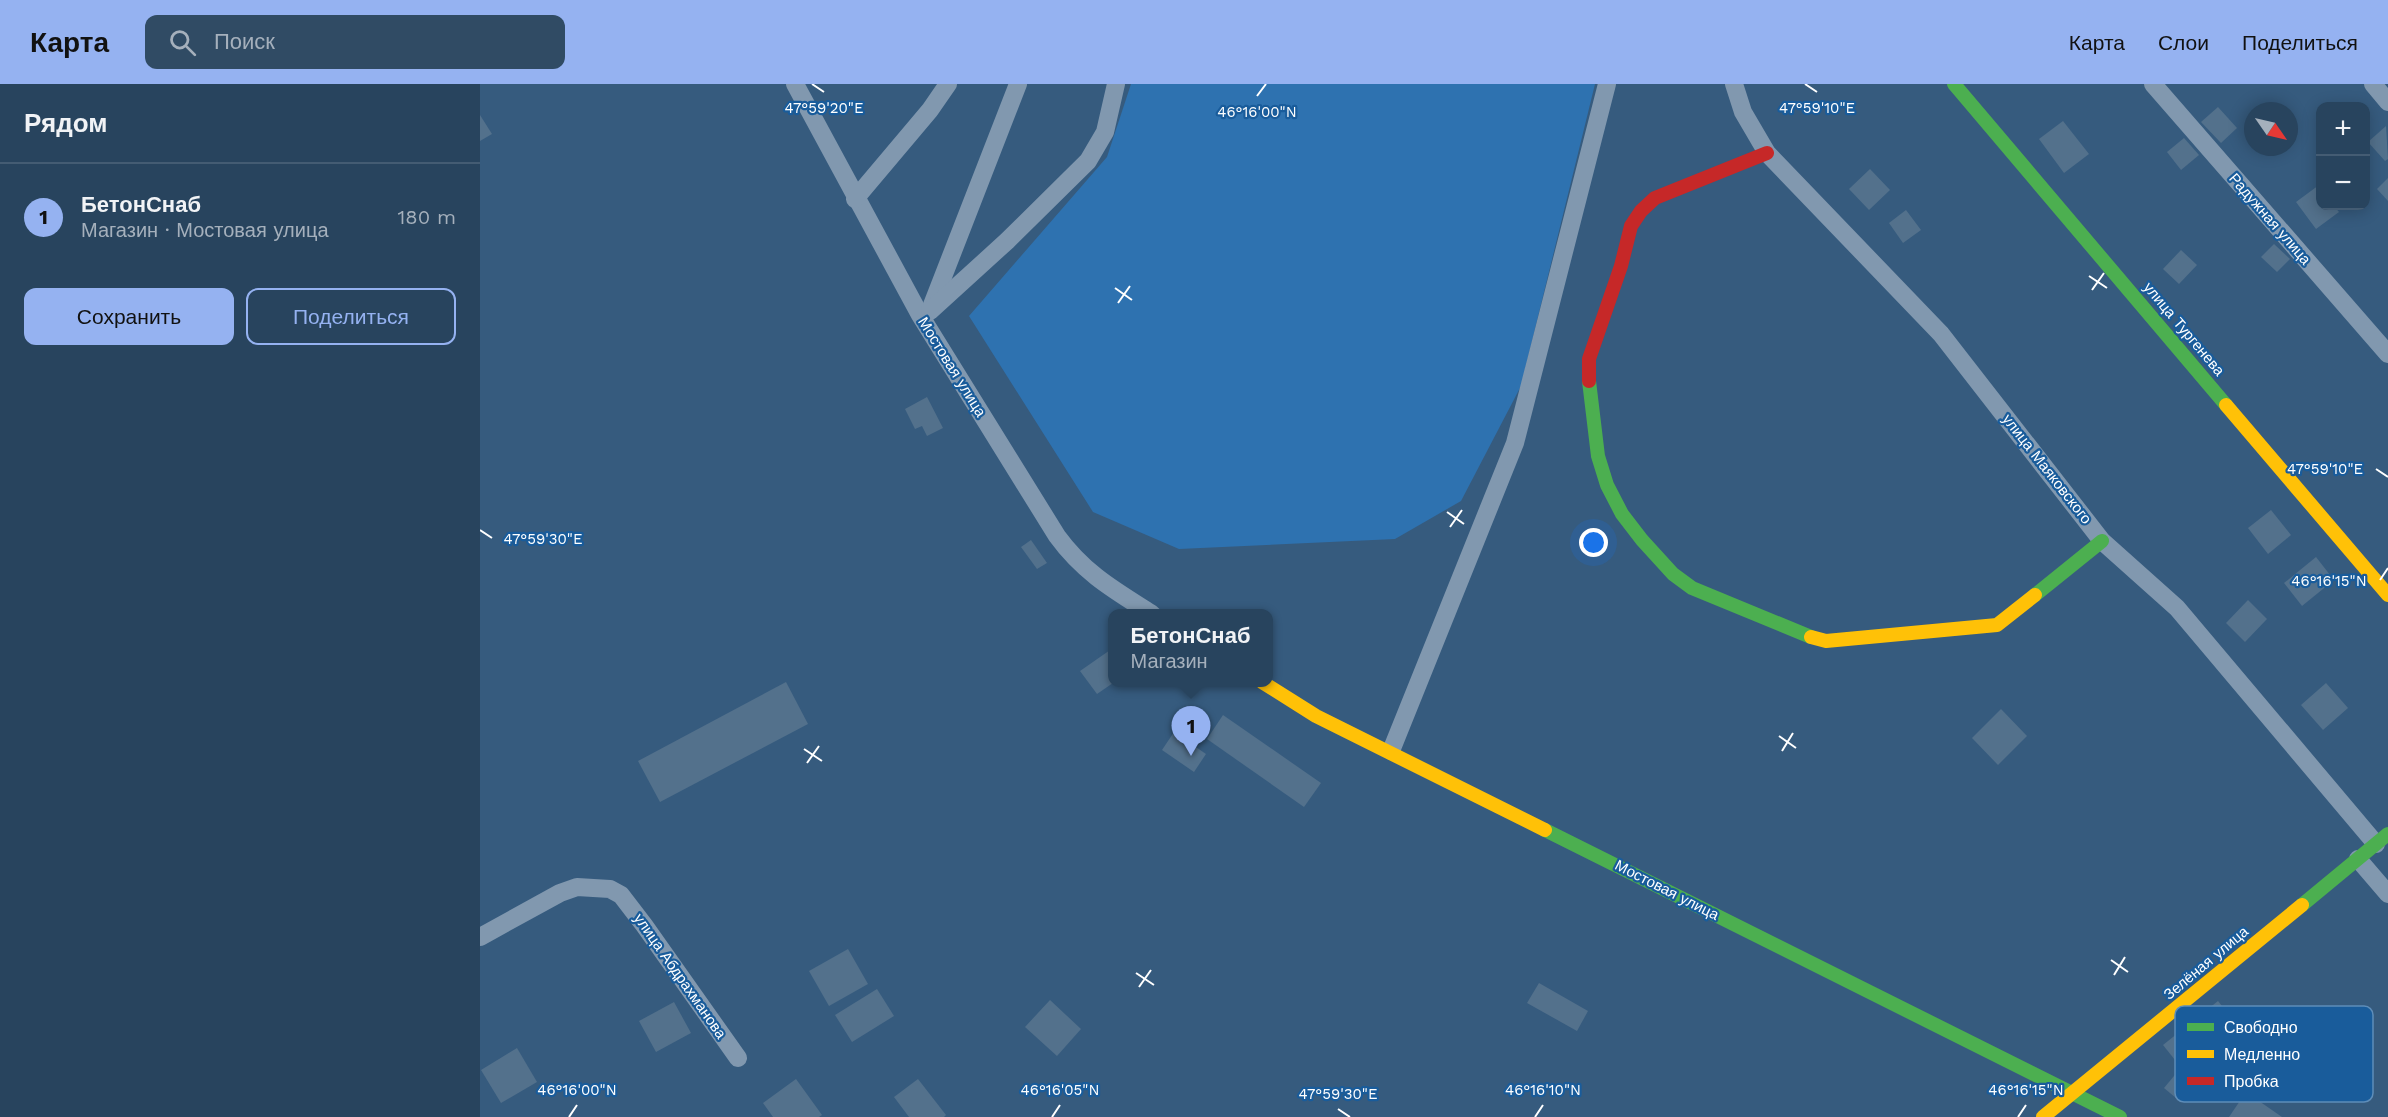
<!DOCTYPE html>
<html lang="ru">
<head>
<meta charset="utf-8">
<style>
  :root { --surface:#28445e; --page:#304b64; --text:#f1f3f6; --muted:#a5b0bc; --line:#445c73; --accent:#95b2f1 }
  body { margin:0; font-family:"Work Sans",sans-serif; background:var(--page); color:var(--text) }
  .controls { position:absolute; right:18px; top:18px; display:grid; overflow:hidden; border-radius:12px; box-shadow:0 3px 15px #0003 }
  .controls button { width:54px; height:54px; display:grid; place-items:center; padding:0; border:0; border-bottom:2px solid var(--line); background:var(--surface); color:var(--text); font:30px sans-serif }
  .compass { position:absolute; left:1764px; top:18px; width:54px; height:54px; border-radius:50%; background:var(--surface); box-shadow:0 3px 15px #0003; rotate:124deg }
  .you { position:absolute; left:1114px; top:459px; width:21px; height:21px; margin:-15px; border:4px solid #fff; border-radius:50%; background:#1a73e8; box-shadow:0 0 0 9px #1a73e833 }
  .badge { display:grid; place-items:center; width:39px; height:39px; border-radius:50%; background:var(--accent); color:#111; font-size:20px; font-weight:700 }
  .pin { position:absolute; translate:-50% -50px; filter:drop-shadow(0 2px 3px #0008) }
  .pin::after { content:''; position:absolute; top:32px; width:21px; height:18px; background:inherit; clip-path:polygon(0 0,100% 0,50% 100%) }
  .popup { position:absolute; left:628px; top:525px; width:165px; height:78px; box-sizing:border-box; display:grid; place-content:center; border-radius:12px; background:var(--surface); filter:drop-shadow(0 2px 4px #0005); font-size:20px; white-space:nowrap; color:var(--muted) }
  .popup b { font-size:22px; color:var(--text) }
  .popup::after { content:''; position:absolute; left:50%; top:100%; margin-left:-12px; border:12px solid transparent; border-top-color:var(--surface) }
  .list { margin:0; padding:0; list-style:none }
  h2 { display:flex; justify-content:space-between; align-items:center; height:78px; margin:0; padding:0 24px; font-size:26px }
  h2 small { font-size:20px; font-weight:400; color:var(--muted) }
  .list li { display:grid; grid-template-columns:39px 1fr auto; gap:18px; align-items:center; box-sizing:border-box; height:108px; padding:0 24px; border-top:2px solid var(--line) }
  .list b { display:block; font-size:22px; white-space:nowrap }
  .list p { margin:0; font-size:20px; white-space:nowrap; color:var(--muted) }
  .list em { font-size:20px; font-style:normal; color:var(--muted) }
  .actions { display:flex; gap:12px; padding:18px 24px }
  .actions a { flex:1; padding:14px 0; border:2px solid var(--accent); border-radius:12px; text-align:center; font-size:21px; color:var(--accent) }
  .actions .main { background:var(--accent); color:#111 }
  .icon { flex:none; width:33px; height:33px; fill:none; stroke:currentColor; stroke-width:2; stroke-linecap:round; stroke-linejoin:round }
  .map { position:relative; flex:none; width:1908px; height:1033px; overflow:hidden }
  header { display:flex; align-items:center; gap:36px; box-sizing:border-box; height:84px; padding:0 30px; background:var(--accent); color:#111 }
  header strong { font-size:28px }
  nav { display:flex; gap:33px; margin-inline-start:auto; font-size:21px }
  .search { width:420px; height:54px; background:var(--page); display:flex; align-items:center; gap:15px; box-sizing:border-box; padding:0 21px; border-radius:12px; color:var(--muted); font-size:22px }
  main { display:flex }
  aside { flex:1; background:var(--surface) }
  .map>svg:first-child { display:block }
  .green { fill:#2e72b0 }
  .building { fill:#53718c }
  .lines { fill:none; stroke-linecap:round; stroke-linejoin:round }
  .street { stroke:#8198af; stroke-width:18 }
  .fast { stroke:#4caf50; stroke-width:14 }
  .slow { stroke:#ffc107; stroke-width:14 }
  .jam { stroke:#c62828; stroke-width:14 }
  .ticks { fill:none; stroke:#fff; stroke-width:2 }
  .labels { text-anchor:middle; stroke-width:4.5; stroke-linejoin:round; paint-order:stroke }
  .street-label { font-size:15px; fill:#fff; stroke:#195c9b }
  .key { fill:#195c9b; stroke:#5e8db9; stroke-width:1.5 }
  .key-label { font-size:16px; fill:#fff }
  .ticks-label { font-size:15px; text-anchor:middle; fill:#fff; stroke:#195c9b; stroke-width:4.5; stroke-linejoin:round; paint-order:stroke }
</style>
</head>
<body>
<header>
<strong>Карта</strong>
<div class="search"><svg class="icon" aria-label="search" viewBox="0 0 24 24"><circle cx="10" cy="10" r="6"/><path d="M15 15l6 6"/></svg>Поиск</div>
<nav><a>Карта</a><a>Слои</a><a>Поделиться</a></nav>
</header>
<main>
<aside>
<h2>Рядом<small></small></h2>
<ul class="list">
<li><span class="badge">1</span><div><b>БетонСнаб</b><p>Магазин · Мостовая улица</p></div><em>180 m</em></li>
</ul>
<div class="actions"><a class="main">Сохранить</a><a>Поделиться</a></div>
</aside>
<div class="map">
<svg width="1908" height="1033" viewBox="0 0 1908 1033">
  <rect width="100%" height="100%" fill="#365b7e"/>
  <!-- green -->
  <polygon class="green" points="651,0 1115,0 1041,302 981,417 915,455 699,465 613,428 489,232 627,73"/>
  <!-- building -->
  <g class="building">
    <polygon points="1738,23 1757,44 1741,59 1721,38"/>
    <polygon points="0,31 12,50 0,57"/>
    <polygon points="1583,37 1609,70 1584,89 1559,55"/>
    <polygon points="1906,42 1908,75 1905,77 1888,58"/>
    <polygon points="1704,54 1719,71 1701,86 1687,68"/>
    <polygon points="1390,85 1410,106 1389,126 1369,105"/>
    <polygon points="1908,94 1908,117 1897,105"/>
    <polygon points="1839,101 1840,122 1854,122 1859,128 1836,145 1816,118"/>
    <polygon points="1426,126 1441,146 1423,159 1409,139"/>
    <polygon points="1794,160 1810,175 1797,188 1781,173"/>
    <polygon points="1701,166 1717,181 1699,200 1683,185"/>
    <polygon points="447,313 463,344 447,352 442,342 435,345 425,325"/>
    <polygon points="1791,426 1811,451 1788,470 1768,444"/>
    <polygon points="551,456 567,479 557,485 541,463"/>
    <polygon points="1836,473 1854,496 1822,522 1804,499"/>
    <polygon points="1768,516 1787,535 1765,558 1746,539"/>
    <polygon points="633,564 633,599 617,610 600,587"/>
    <polygon points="306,598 328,640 180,718 158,677"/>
    <polygon points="1846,599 1868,624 1843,646 1821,621"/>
    <polygon points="1521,625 1547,652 1518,681 1492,654"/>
    <polygon points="743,631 841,699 824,723 727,655"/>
    <polygon points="694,648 726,670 714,688 682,666"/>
    <polygon points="368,865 388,900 349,922 329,887"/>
    <polygon points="1059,899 1108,927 1097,947 1047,919"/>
    <polygon points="397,905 414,932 372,958 355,931"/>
    <polygon points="570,916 601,945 577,972 545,943"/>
    <polygon points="1738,917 1754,937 1699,981 1683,961"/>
    <polygon points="194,918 211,949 176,968 159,937"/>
    <polygon points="37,964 57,998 21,1019 1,986"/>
    <polygon points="1699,986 1710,996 1696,1014 1684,1004"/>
    <polygon points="316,995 342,1031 339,1033 293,1033 283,1019"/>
    <polygon points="438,995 466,1031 464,1033 429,1033 414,1013"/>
    <polygon points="1766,1008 1802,1033 1749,1033"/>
  </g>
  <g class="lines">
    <!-- street -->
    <g class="street">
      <path d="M315 0 440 231 577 452C604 489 634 506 672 530"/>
      <polyline points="1254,0 1263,28 1287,69 1461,250 1622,457 1697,524 1896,760"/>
      <polyline points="1673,0 1908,270"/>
      <polyline points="1893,0 1908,18"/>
      <polyline points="375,115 450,26 468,0"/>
      <polyline points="452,221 538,0"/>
      <polyline points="450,227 527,157 608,77 625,48 636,0"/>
      <polyline points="911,667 1035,359 1127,0"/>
      <polyline points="1878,775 1908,810"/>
      <polyline points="0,853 80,809 97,803 130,805 141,811 164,841 258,974"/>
    </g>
    <!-- fast -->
    <g class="fast">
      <polyline points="1474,0 1746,321"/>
      <polyline points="1109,297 1118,372 1127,401 1142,430 1162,456 1193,490 1212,504 1331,553"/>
      <polyline points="1555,511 1622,457"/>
      <polyline points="1065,746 1640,1033"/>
      <polyline points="1822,821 1908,750"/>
    </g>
    <!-- slow -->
    <g class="slow">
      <polyline points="1746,321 1908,511"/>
      <polyline points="1331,553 1346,557 1517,541 1555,511"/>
      <polyline points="782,598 836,632 1065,746"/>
      <polyline points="1563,1033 1822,821"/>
    </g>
    <!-- jam -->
    <polyline class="jam" points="1109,297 1109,275 1141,182 1151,142 1161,127 1175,114 1287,69"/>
  </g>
  <!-- ticks -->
  <path class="ticks" d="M332 0 344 8M1325 0 1337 8M777 12 786 0M1609 192 1627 204M635 204 652 216M1612 206 1624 189M638 219 650 202M1896 385 1908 393M967 428 984 440M970 443 982 426M0 446 12 454M1900 496 1908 484M1299 652 1316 664M324 665 342 677M1302 667 1313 649M327 679 339 662M1631 876 1648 888M656 889 674 901M1634 891 1645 873M659 903 671 886M858 1025 870 1033M89 1033 97 1021M572 1033 580 1021M1055 1033 1063 1021M1538 1033 1546 1021"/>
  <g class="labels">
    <!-- street labels -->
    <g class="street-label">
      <text transform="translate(1790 135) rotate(49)" y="5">Радужная улица</text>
      <text transform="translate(1704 245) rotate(50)" y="5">улица Тургенева</text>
      <text transform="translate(472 283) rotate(58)" y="5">Мостовая улица</text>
      <text transform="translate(1567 385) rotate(52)" y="5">улица Маяковского</text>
      <text transform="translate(1187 806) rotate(27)" y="5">Мостовая улица</text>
      <text transform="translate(1726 879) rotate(-40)" y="5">Зелёная улица</text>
      <text transform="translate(200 892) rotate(55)" y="5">улица Абдрахманова</text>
    </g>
  </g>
  <!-- legend -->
  <rect x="1695" y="922" width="198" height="96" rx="9" class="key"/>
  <rect x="1707" y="939" width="27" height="8" fill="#4caf50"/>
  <rect x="1707" y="966" width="27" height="8" fill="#ffc107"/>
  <rect x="1707" y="993" width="27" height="8" fill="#c62828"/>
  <g class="key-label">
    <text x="1744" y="949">Свободно</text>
    <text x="1744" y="976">Медленно</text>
    <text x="1744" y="1003">Пробка</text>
  </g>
  <g class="ticks-label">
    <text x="344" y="29">47°59'20"E</text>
    <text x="1337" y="29">47°59'10"E</text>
    <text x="777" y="33">46°16'00"N</text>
    <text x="1845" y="390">47°59'10"E</text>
    <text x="63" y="460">47°59'30"E</text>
    <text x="1849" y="502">46°16'15"N</text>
    <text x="97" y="1011">46°16'00"N</text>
    <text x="580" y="1011">46°16'05"N</text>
    <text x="1063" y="1011">46°16'10"N</text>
    <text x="1546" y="1011">46°16'15"N</text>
    <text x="858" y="1015">47°59'30"E</text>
  </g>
</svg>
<div class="controls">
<button>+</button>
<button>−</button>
</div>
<svg class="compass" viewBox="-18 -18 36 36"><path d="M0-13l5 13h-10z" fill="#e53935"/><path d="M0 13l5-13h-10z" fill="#a5b0bc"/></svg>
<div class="you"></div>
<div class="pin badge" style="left:711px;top:672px">1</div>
<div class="popup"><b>БетонСнаб</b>Магазин</div>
</div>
</main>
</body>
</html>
